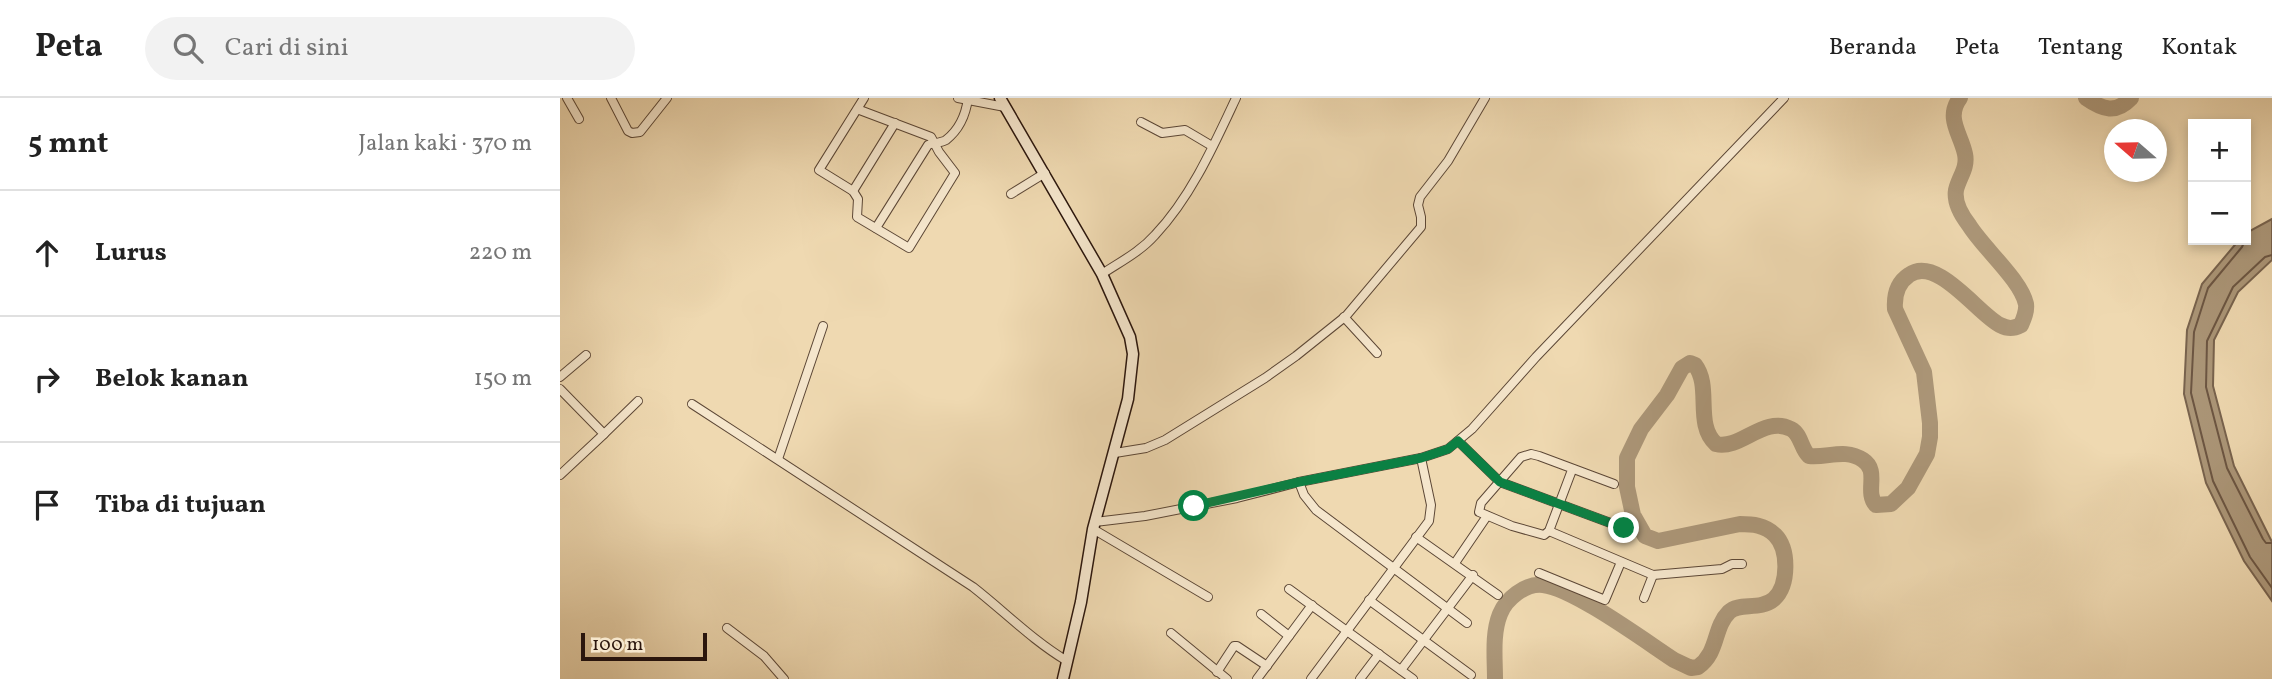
<!DOCTYPE html>
<html lang="id">
<head>
<meta charset="utf-8">
<style>
  :root { --surface:#fff; --page:#f2f2f2; --text:#222; --muted:#767676; --line:#e0e0e0 }
  body { margin:0; font-family:Vollkorn,serif; background:var(--page); color:var(--text) }
  .controls { position:absolute; right:21px; top:21px; display:grid; overflow:hidden; border-radius:0px; box-shadow:0 4px 10px #0003 }
  .controls button { width:63px; height:63px; display:grid; place-items:center; padding:0; border:0; border-bottom:2px solid var(--line); background:var(--surface); color:var(--text); font:35px sans-serif }
  .compass { position:absolute; left:1544px; top:21px; width:63px; height:63px; border-radius:50%; background:var(--surface); box-shadow:0 4px 10px #0003; rotate:290deg }
  .scale { position:absolute; left:21px; bottom:18px; width:126px; box-sizing:border-box; padding-left:7px; border:4px solid #2b160d; border-top:0; font-size:19px; line-height:24px; white-space:nowrap; color:#2b160d; -webkit-text-stroke:5px #f5e6cc; paint-order:stroke }
  .stop { position:absolute; width:21px; height:21px; margin:-16px; border:5px solid #0b8043; border-radius:50%; background:#fff }
  .stop.end { background:#0b8043; border-color:#fff; box-shadow:0 2px 7px #0008 }
  .list { margin:0; padding:0; list-style:none }
  h2 { display:flex; justify-content:space-between; align-items:center; height:91px; margin:0; padding:0 28px; font-size:30px }
  h2 small { font-size:23px; font-weight:400; color:var(--muted) }
  .list li { display:grid; grid-template-columns:46px 1fr auto; gap:21px; align-items:center; box-sizing:border-box; height:126px; padding:0 28px; border-top:2px solid var(--line) }
  .list b { display:block; font-size:26px; white-space:nowrap }
  .list em { font-size:23px; font-style:normal; color:var(--muted) }
  .icon { flex:none; width:38px; height:38px; fill:none; stroke:currentColor; stroke-width:2; stroke-linecap:round; stroke-linejoin:round }
  .map { position:relative; flex:none; width:1712px; height:581px; overflow:hidden }
  header { display:flex; align-items:center; gap:42px; box-sizing:border-box; height:98px; padding:0 35px; background:var(--surface); border-bottom:2px solid var(--line) }
  header strong { font-size:33px }
  nav { display:flex; gap:38px; margin-inline-start:auto; font-size:24px }
  .search { width:490px; height:63px; background:var(--page); display:flex; align-items:center; gap:18px; box-sizing:border-box; padding:0 24px; border-radius:38px; color:var(--muted); font-size:26px }
  main { display:flex }
  aside { flex:1; background:var(--surface) }
  .map>svg:first-child { display:block }
  .water { fill:#ac9779; stroke:#78634e; stroke-width:2 }
  .lines { fill:none; stroke-linecap:round; stroke-linejoin:round }
  .shore { stroke:#6c5643; stroke-width:2 }
  .river { stroke:#ac9779; stroke-width:16 }
  .street-casing { stroke:#5c4736; stroke-width:10 }
  .secondary-casing { stroke:#2b160d; stroke-width:13 }
  .street { stroke:#f5e6cc; stroke-width:8 }
  .secondary { stroke:#f5e6cc; stroke-width:10 }
  .route { stroke:#0b8043; stroke-width:9 }
</style>
</head>
<body>
<header>
<strong>Peta</strong>
<div class="search"><svg class="icon" aria-label="search" viewBox="0 0 24 24"><circle cx="10" cy="10" r="6"/><path d="M15 15l6 6"/></svg>Cari di sini</div>
<nav><a>Beranda</a><a>Peta</a><a>Tentang</a><a>Kontak</a></nav>
</header>
<main>
<aside>
<h2>5 mnt<small>Jalan kaki · 370 m</small></h2>
<ul class="list">
<li><svg class="icon" aria-label="ahead" viewBox="0 0 24 24"><path d="M12 20V5M6 11l6-6 6 6"/></svg><div><b>Lurus</b></div><em>220 m</em></li>
<li><svg class="icon" aria-label="right" viewBox="0 0 24 24"><path d="M7 20v-9h11M14 6l5 5-5 5"/></svg><div><b>Belok kanan</b></div><em>150 m</em></li>
<li><svg class="icon" aria-label="arrive" viewBox="0 0 24 24"><path d="M6 21V4h12l-3 4 3 4H6"/></svg><div><b>Tiba di tujuan</b></div></li>
</ul>
</aside>
<div class="map">
<svg width="1712" height="581" viewBox="0 0 1712 581">
  <rect width="100%" height="100%" fill="#efd9b1"/>
  <filter id="stains"><feTurbulence type="fractalNoise" baseFrequency=".00286" numOctaves="4"/><feColorMatrix values="0 0 0 0 .2 0 0 0 0 .09 0 0 0 0 .02 0 0 0 .5 -.17"/></filter>
  <radialGradient id="worn" r=".72"><stop offset=".6" stop-color="#630" stop-opacity="0"/><stop offset="1" stop-color="#630" stop-opacity=".3"/></radialGradient>
  <!-- water -->
  <polygon class="water" points="1712,121 1712,162 1678,194 1654,242 1653,288 1674,368 1712,444 1712,503 1684,463 1646,385 1624,296 1627,232 1642,186 1679,142 1686,142 1686,135"/>
  <g class="lines">
    <!-- shore -->
    <g class="shore">
      <polyline points="1685,142 1682,149 1648,190 1634,234 1631,295 1653,383 1690,459 1712,490"/>
      <polyline points="1712,157 1705,159 1673,189 1647,243 1646,289 1667,370 1703,441 1706,445 1712,445"/>
    </g>
    <!-- river -->
    <g class="river">
      <path d="M1526 0C1543 12 1556 16 1571 0"/>
      <path d="M935 581C935 560 932 536 940 516 946 501 965 485 983 487 1013 490 1085 543 1114 562L1131 570 1138 569C1159 554 1153 530 1169 514 1179 504 1200 513 1214 501 1229 487 1229 451 1215 437 1205 427 1192 426 1180 426L1098 443 1085 438 1073 417 1067 389V360L1081 331 1107 297 1122 270 1130 265 1135 267C1152 289 1134 326 1156 346 1181 352 1204 317 1231 331 1241 336 1241 351 1249 358 1268 360 1285 350 1303 362 1320 373 1304 394 1316 407L1331 406 1348 390 1367 356 1370 339V325L1364 274 1335 211C1334 197 1337 185 1349 177 1377 157 1418 216 1440 227 1448 231 1453 231 1461 227 1464 220 1467 213 1466 206 1461 182 1423 150 1409 127 1402 118 1394 104 1396 92 1399 79 1408 70 1405 56 1401 36 1385 20 1400 0"/>
    </g>
    <defs>
      <g id="street">
        <polyline points="7,0 19,21"/>
        <polyline points="51,0 68,33 72,35 80,34 107,0"/>
        <polyline points="398,0 445,9"/>
        <polyline points="297,11 371,39 379,54 395,75 349,150 297,119 298,101 293,93 259,72 304,0"/>
        <polyline points="581,24 602,35 625,32 652,48"/>
        <polyline points="293,93 335,25"/>
        <polyline points="451,96 485,75"/>
        <path d="M316 130 368 47C373 45 381 45 386 42 400 31 406 16 408 0"/>
        <path d="M542 176C560 164 580 154 595 137 631 99 654 47 676 0"/>
        <polyline points="784,219 817,255"/>
        <polyline points="0,279 26,257"/>
        <polyline points="0,291 44,336 0,377"/>
        <path d="M132 306 413 489C445 514 472 542 507 563"/>
        <polyline points="44,336 78,303"/>
        <polyline points="898,343 940,384 1064,430"/>
        <polyline points="555,355 586,350 605,342 705,280 736,258 786,218 861,129 861,119 858,107 860,99 888,63 925,0"/>
        <polyline points="218,361 263,228"/>
        <polyline points="1012,372 989,433 984,437 952,428 919,414 921,405 961,359 971,356 979,358 1054,386"/>
        <polyline points="739,384 744,397 756,412 907,525"/>
        <polyline points="535,424 585,418 677,400 739,384 861,360 888,351 912,331 976,259 1224,0"/>
        <polyline points="533,431 648,499"/>
        <polyline points="989,433 1093,477 1162,471 1172,466 1182,466"/>
        <polyline points="856,439 938,497"/>
        <polyline points="895,465 927,418"/>
        <polyline points="979,475 1045,502 1061,464"/>
        <polyline points="729,491 853,581"/>
        <polyline points="1084,500 1093,477"/>
        <polyline points="809,502 911,577"/>
        <polyline points="701,516 729,538"/>
        <polyline points="167,530 204,558 224,581"/>
        <polyline points="611,535 667,581"/>
        <polyline points="841,572 913,477"/>
        <polyline points="657,574 674,548 677,548 707,568"/>
        <polyline points="697,581 752,507"/>
        <polyline points="751,581 869,423 871,407 861,360"/>
        <polyline points="800,581 819,556"/>
      </g>
      <polyline id="secondary" points="440,0 542,176 570,239 573,256 568,301 533,431 521,504 503,581"/>
    </defs>
    <!-- street casing -->
    <use href="#street" class="street-casing"/>
    <!-- secondary casing -->
    <use href="#secondary" class="secondary-casing"/>
    <!-- street -->
    <use href="#street" class="street"/>
    <!-- secondary -->
    <use href="#secondary" class="secondary"/>
  </g>
  <g class="lines">
    <!-- route -->
    <polyline class="route" points="634,408 739,384 861,360 888,351 898,343 940,384 1064,430"/>
  </g>
  <rect width="100%" height="100%" filter="url(#stains)"/>
  <rect width="100%" height="100%" fill="url(#worn)"/>
</svg>
<div class="controls">
<button>+</button>
<button>−</button>
</div>
<svg class="compass" viewBox="-18 -18 36 36"><path d="M0-13l5 13h-10z" fill="#e53935"/><path d="M0 13l5-13h-10z" fill="#767676"/></svg>
<div class="scale">100 m</div>
<div class="stop" style="left:634px;top:408px"></div>
<div class="stop end" style="left:1064px;top:430px"></div>
</div>
</main>
</body>
</html>
